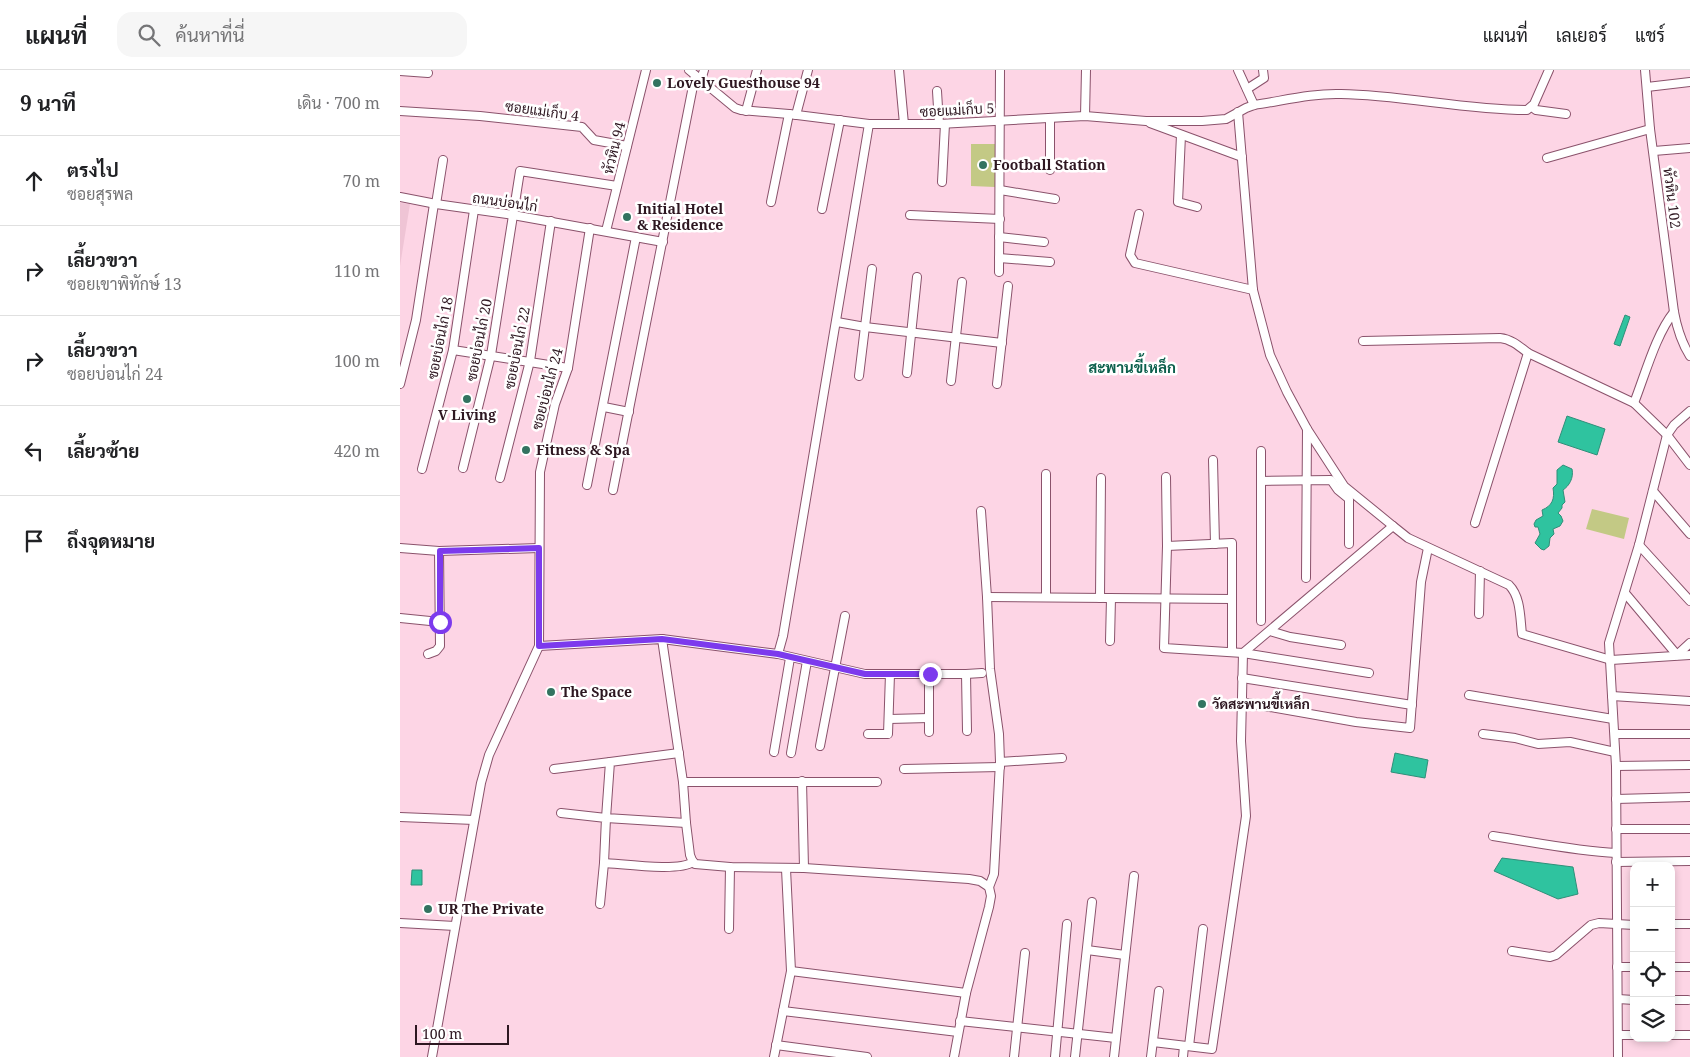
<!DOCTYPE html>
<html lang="th">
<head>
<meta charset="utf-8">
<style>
  :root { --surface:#fff; --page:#f6f6f6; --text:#202124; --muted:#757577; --line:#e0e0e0 }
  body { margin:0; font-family:"Noto Serif",Sarabun,serif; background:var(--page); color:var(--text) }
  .controls { position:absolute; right:15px; bottom:15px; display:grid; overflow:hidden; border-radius:10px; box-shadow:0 2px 8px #0003 }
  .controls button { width:45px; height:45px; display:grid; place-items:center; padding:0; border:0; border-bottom:1px solid var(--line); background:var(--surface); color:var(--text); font:25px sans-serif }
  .scale { position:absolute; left:15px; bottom:12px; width:94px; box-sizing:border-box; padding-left:5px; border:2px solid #2e1721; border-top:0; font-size:14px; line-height:18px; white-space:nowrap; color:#2e1721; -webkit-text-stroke:4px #fff; paint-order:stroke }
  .stop { position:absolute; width:15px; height:15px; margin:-11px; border:4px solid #7c3aed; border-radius:50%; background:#fff }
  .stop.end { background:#7c3aed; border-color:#fff; box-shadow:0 1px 5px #0008 }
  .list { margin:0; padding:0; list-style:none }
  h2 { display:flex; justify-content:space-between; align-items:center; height:65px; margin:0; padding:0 20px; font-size:21px }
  h2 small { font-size:16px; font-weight:400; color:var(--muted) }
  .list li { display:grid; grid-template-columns:32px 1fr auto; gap:15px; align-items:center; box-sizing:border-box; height:90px; padding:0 20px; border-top:1px solid var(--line) }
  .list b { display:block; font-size:19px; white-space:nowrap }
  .list p { margin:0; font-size:16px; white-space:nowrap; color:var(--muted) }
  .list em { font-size:16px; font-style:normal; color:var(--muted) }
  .icon { flex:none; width:28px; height:28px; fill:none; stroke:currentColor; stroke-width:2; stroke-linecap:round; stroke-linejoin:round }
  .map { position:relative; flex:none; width:1290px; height:987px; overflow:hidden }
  header { display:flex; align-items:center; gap:30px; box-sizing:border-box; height:70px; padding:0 25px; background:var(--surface); border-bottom:1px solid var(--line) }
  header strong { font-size:24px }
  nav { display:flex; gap:28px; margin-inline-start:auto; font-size:18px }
  .search { width:350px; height:45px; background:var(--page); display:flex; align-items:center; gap:12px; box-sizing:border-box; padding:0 18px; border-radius:15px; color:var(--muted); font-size:19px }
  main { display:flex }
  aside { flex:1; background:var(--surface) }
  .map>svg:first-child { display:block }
  .built { fill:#efc4d5 }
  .green { fill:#c3c985 }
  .water { fill:#2fc39f; stroke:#2f8f79 }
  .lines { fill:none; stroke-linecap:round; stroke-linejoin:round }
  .minor-casing { stroke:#8a526b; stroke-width:10 }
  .minor { stroke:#fff; stroke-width:8 }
  .route { stroke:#7c3aed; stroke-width:6 }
  .poi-dot { fill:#337360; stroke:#fff; stroke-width:2 }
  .labels { text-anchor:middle; stroke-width:5; stroke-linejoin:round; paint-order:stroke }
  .poi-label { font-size:14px; font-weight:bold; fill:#2e1721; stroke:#fff; text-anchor:start }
  .street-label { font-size:14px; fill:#2e1721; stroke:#fff }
  .neighbourhood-label { font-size:15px; font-weight:bold; fill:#0c5f4c; stroke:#fff }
</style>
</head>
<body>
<header>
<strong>แผนที่</strong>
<div class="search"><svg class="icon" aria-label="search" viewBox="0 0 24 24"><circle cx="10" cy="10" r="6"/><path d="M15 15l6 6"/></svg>ค้นหาที่นี่</div>
<nav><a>แผนที่</a><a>เลเยอร์</a><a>แชร์</a></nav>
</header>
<main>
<aside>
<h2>9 นาที<small>เดิน · 700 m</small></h2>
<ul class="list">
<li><svg class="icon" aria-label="ahead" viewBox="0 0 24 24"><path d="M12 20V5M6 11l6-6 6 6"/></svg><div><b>ตรงไป</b><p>ซอยสุรพล</p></div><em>70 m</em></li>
<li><svg class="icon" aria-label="right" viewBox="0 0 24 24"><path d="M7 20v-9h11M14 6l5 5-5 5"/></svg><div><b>เลี้ยวขวา</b><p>ซอยเขาพิทักษ์ 13</p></div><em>110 m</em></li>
<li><svg class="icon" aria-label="right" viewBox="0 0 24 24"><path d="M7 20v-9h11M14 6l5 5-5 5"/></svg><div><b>เลี้ยวขวา</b><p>ซอยบ่อนไก่ 24</p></div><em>100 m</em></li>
<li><svg class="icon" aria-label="left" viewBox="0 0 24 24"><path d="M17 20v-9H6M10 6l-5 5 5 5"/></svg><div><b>เลี้ยวซ้าย</b></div><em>420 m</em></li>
<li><svg class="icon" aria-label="arrive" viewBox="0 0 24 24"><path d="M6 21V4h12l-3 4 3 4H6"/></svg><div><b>ถึงจุดหมาย</b></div></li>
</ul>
</aside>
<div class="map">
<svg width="1290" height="987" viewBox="0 0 1290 987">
  <rect width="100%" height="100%" fill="#fdd5e5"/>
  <!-- built -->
  <polygon class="built" points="0,133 10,134 0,196"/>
  <!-- green -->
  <g class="green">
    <polygon points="571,74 596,74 595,117 571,116"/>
    <polygon points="1192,439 1229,448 1224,469 1186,459"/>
  </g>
  <!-- water -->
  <g class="water">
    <polygon points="1225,245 1230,247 1220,276 1214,274"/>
    <polygon points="1167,346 1205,359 1197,385 1158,372"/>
    <path d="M1163 395 1172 399C1174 408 1169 416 1163 420L1165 432 1162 435V438L1158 443 1161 446 1163 451 1160 456 1153 459 1154 464 1150 468 1149 476 1144 480 1141 479 1135 473 1140 464 1138 457H1135L1134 454 1136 450 1143 446 1142 440C1152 436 1155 429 1153 418L1157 414V400Z"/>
    <polygon points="995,683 1028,690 1025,708 991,702"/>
    <polygon points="1102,788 1173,797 1178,824 1158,829 1094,801"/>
    <polygon points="12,800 22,800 22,815 11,815"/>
  </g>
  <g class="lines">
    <defs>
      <g id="minor">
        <path d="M289 0 335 38 341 40 389 44 469 54H539L685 46 746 51H802L826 49 846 38 854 35C882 31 912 23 941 24 1003 25 1065 40 1127 40L1134 34 1149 0"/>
        <polyline points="499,0 504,54"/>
        <polyline points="838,0 854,35"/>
        <path d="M1245 0 1250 59 1274 242C1277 258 1281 272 1290 286"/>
        <polyline points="0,1 28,3"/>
        <polyline points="301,10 304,0"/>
        <polyline points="1247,17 1290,12"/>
        <polyline points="847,19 864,8 863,0"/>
        <polyline points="537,21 539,54"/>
        <polyline points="1132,37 1136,40 1166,44"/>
        <polyline points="0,41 80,46 182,57 194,70 227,76"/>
        <polyline points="346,41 357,0"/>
        <polyline points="838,42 853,220 870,285 887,322 907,359 944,416 993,456"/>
        <polyline points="396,45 408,0"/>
        <polyline points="685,46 686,0"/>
        <polyline points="650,48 650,100"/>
        <polyline points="750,53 842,87"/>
        <polyline points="781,65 778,132 797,137"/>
        <polyline points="1254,81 1290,78"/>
        <polyline points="1147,88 1250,59"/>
        <polyline points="542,112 545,54"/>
        <polyline points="600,120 655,129"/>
        <polyline points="0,127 36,134 113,145 263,172"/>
        <polyline points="371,132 389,44"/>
        <polyline points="36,134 43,90"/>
        <polyline points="422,139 440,50"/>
        <polyline points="739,144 730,185 735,193 853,220"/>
        <polyline points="510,145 600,149"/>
        <polyline points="206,161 246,0"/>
        <polyline points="599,167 644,172"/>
        <polyline points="599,188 650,192"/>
        <polyline points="599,202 600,0"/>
        <polyline points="437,252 465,257 602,273"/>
        <path d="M963 271 1100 268C1111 269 1119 276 1128 283"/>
        <polyline points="53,280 168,298"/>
        <polyline points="507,303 517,207"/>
        <polyline points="459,306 472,199"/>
        <polyline points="551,311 562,212"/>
        <polyline points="0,314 16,250 34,134"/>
        <polyline points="597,314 608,216"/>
        <path d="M1234 333C1245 305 1256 264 1274 242"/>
        <polyline points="204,337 229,342"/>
        <polyline points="813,390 815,474"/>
        <polyline points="63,398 91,285 120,101 217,116"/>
        <polyline points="22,399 53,280 74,140"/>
        <polyline points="766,407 767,476 764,578 843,583 969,603"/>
        <polyline points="100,408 130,291 151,151"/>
        <polyline points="861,411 931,410 938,420 949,429 949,474"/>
        <polyline points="187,415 236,167"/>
        <polyline points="213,420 295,6"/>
        <polyline points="1253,421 1290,464"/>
        <polyline points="581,441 587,527 590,599 599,664 600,692 594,804 589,817"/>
        <polyline points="1075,453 1128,283 1234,333 1267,365 1290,395"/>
        <polyline points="1239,475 1290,531"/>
        <polyline points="767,476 832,473 832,582"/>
        <polyline points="0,478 39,481 139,478"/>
        <polyline points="906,508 907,359"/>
        <polyline points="1225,523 1277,585"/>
        <polyline points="587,527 832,529"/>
        <polyline points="646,527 646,404"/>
        <polyline points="700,528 701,408"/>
        <polyline points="1079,544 1080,501"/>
        <polyline points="0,548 40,552"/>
        <polyline points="861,551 861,381"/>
        <polyline points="870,561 890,567 941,575"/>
        <polyline points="262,569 378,584 465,604 566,604 567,661"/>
        <polyline points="710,571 711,528"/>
        <polyline points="139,576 262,569 283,712 286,753 290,785 292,790 295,794 330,797 404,798 569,809 580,811 589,817 591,826 589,837 566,923 554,987"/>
        <polyline points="28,584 36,581 40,576 39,481"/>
        <polyline points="378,584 383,566 469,54"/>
        <polyline points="1277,585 1290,573"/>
        <polyline points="566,604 582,603"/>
        <polyline points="842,608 1012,635"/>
        <polyline points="1069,625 1213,649"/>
        <polyline points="1212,626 1290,631"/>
        <polyline points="841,632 956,652 1010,658 1021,512 1028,478"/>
        <polyline points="489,649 529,648"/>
        <polyline points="529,662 529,604"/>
        <polyline points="468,664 488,664 490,604"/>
        <polyline points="1083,664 1115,668 1138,674 1170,672 1215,682"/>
        <polyline points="1215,664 1290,664"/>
        <polyline points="420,676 445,546"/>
        <polyline points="374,682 390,588"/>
        <polyline points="279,683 210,692 206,748 286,753"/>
        <polyline points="391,683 407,591"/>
        <polyline points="600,692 662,688"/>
        <polyline points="1216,696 1290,695"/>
        <polyline points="154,699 210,692"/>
        <polyline points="504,699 600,697"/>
        <polyline points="402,711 404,798"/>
        <polyline points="283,712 477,712"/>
        <polyline points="1216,729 1290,727"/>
        <polyline points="161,743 206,748 204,793 200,834"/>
        <polyline points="0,747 74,750"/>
        <polyline points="1216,759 1290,759"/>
        <path d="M1093 766C1133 772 1176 781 1216 783"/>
        <polyline points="1216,792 1290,791"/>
        <path d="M204 793C224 794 279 802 293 792"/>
        <polyline points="0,853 55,856"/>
        <polyline points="1271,854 1290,854"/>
        <polyline points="329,859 330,797"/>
        <polyline points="687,880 725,885"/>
        <polyline points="1112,881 1150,887 1156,885 1191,855 1199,853 1234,855"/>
        <polyline points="1217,897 1234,897"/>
        <polyline points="1271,897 1290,897"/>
        <polyline points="391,901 566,923"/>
        <polyline points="1218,929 1234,930"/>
        <polyline points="1271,930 1288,930"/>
        <polyline points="383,941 558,962"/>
        <polyline points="560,951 716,968"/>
        <polyline points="1218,965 1234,965"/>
        <polyline points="1271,965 1290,965"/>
        <path d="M753 972 812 979 846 746 841 671 843 583 993 456 1008 468 1109 515C1121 527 1120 548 1122 564L1211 590 1290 585"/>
        <polyline points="376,975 467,987"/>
        <polyline points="789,976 803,859"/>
        <polyline points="32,987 81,713 89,685 139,576 140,402 155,334 168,298 190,158"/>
        <polyline points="374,987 391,901 386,799"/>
        <polyline points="614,987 625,883"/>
        <polyline points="655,987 667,854"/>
        <polyline points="675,987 692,832"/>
        <polyline points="714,987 734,806"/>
        <polyline points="751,987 759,921"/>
        <polyline points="783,987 784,976"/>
        <polyline points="1218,987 1216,696 1209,573 1239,475 1267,365 1274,355 1290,341"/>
      </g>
    </defs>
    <!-- minor casing -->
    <use href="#minor" class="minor-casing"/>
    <!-- minor -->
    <use href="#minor" class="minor"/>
  </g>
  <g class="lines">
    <!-- route -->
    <polyline class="route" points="40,552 40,481 139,478 139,576 262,569 378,584 465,604 530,604"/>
  </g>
  <!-- markers -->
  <g class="poi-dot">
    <circle cx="257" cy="13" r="5"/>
    <circle cx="583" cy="95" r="5"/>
    <circle cx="227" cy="147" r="5"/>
    <circle cx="67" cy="329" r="5"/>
    <circle cx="126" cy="380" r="5"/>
    <circle cx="151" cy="622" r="5"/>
    <circle cx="802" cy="634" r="5"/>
    <circle cx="28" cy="839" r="5"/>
  </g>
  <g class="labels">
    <!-- poi labels -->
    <g class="poi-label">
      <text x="267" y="18">Lovely Guesthouse 94</text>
      <text x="593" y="100">Football Station</text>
      <text x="237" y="144">Initial Hotel<tspan x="237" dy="16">&amp; Residence</tspan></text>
      <text x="67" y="350" text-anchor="middle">V Living</text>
      <text x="136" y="385">Fitness &amp; Spa</text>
      <text x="161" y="627">The Space</text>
      <text x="812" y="639">วัดสะพานขี้เหล็ก</text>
      <text x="38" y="844">UR The Private</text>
    </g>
    <!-- street labels -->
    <g class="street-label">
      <text transform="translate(557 40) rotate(-3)" y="5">ซอยแม่เก็บ 5</text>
      <text transform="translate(142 41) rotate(8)" y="5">ซอยแม่เก็บ 4</text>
      <text transform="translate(214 78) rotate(-76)" y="5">หัวหิน 94</text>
      <text transform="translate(1272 128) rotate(83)" y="5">หัวหิน 102</text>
      <text transform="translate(105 132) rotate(8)" y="5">ถนนบ่อนไก่</text>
      <text transform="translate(40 268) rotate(-79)" y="5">ซอยบ่อนไก่ 18</text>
      <text transform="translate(79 270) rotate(-79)" y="5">ซอยบ่อนไก่ 20</text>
      <text transform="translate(117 278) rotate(-79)" y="5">ซอยบ่อนไก่ 22</text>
      <text transform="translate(147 319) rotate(-75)" y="5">ซอยบ่อนไก่ 24</text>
    </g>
    <!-- neighbourhood labels -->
    <g class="neighbourhood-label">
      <text x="732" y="303">สะพานขี้เหล็ก</text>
    </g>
  </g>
</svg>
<div class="controls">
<button>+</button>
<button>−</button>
<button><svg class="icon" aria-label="locate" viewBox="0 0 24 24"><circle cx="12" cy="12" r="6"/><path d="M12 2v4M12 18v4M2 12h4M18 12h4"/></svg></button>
<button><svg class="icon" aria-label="layers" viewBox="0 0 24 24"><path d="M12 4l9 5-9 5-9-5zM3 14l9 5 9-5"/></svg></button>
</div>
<div class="scale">100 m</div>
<div class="stop" style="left:40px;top:552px"></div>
<div class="stop end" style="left:530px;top:604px"></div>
</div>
</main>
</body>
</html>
